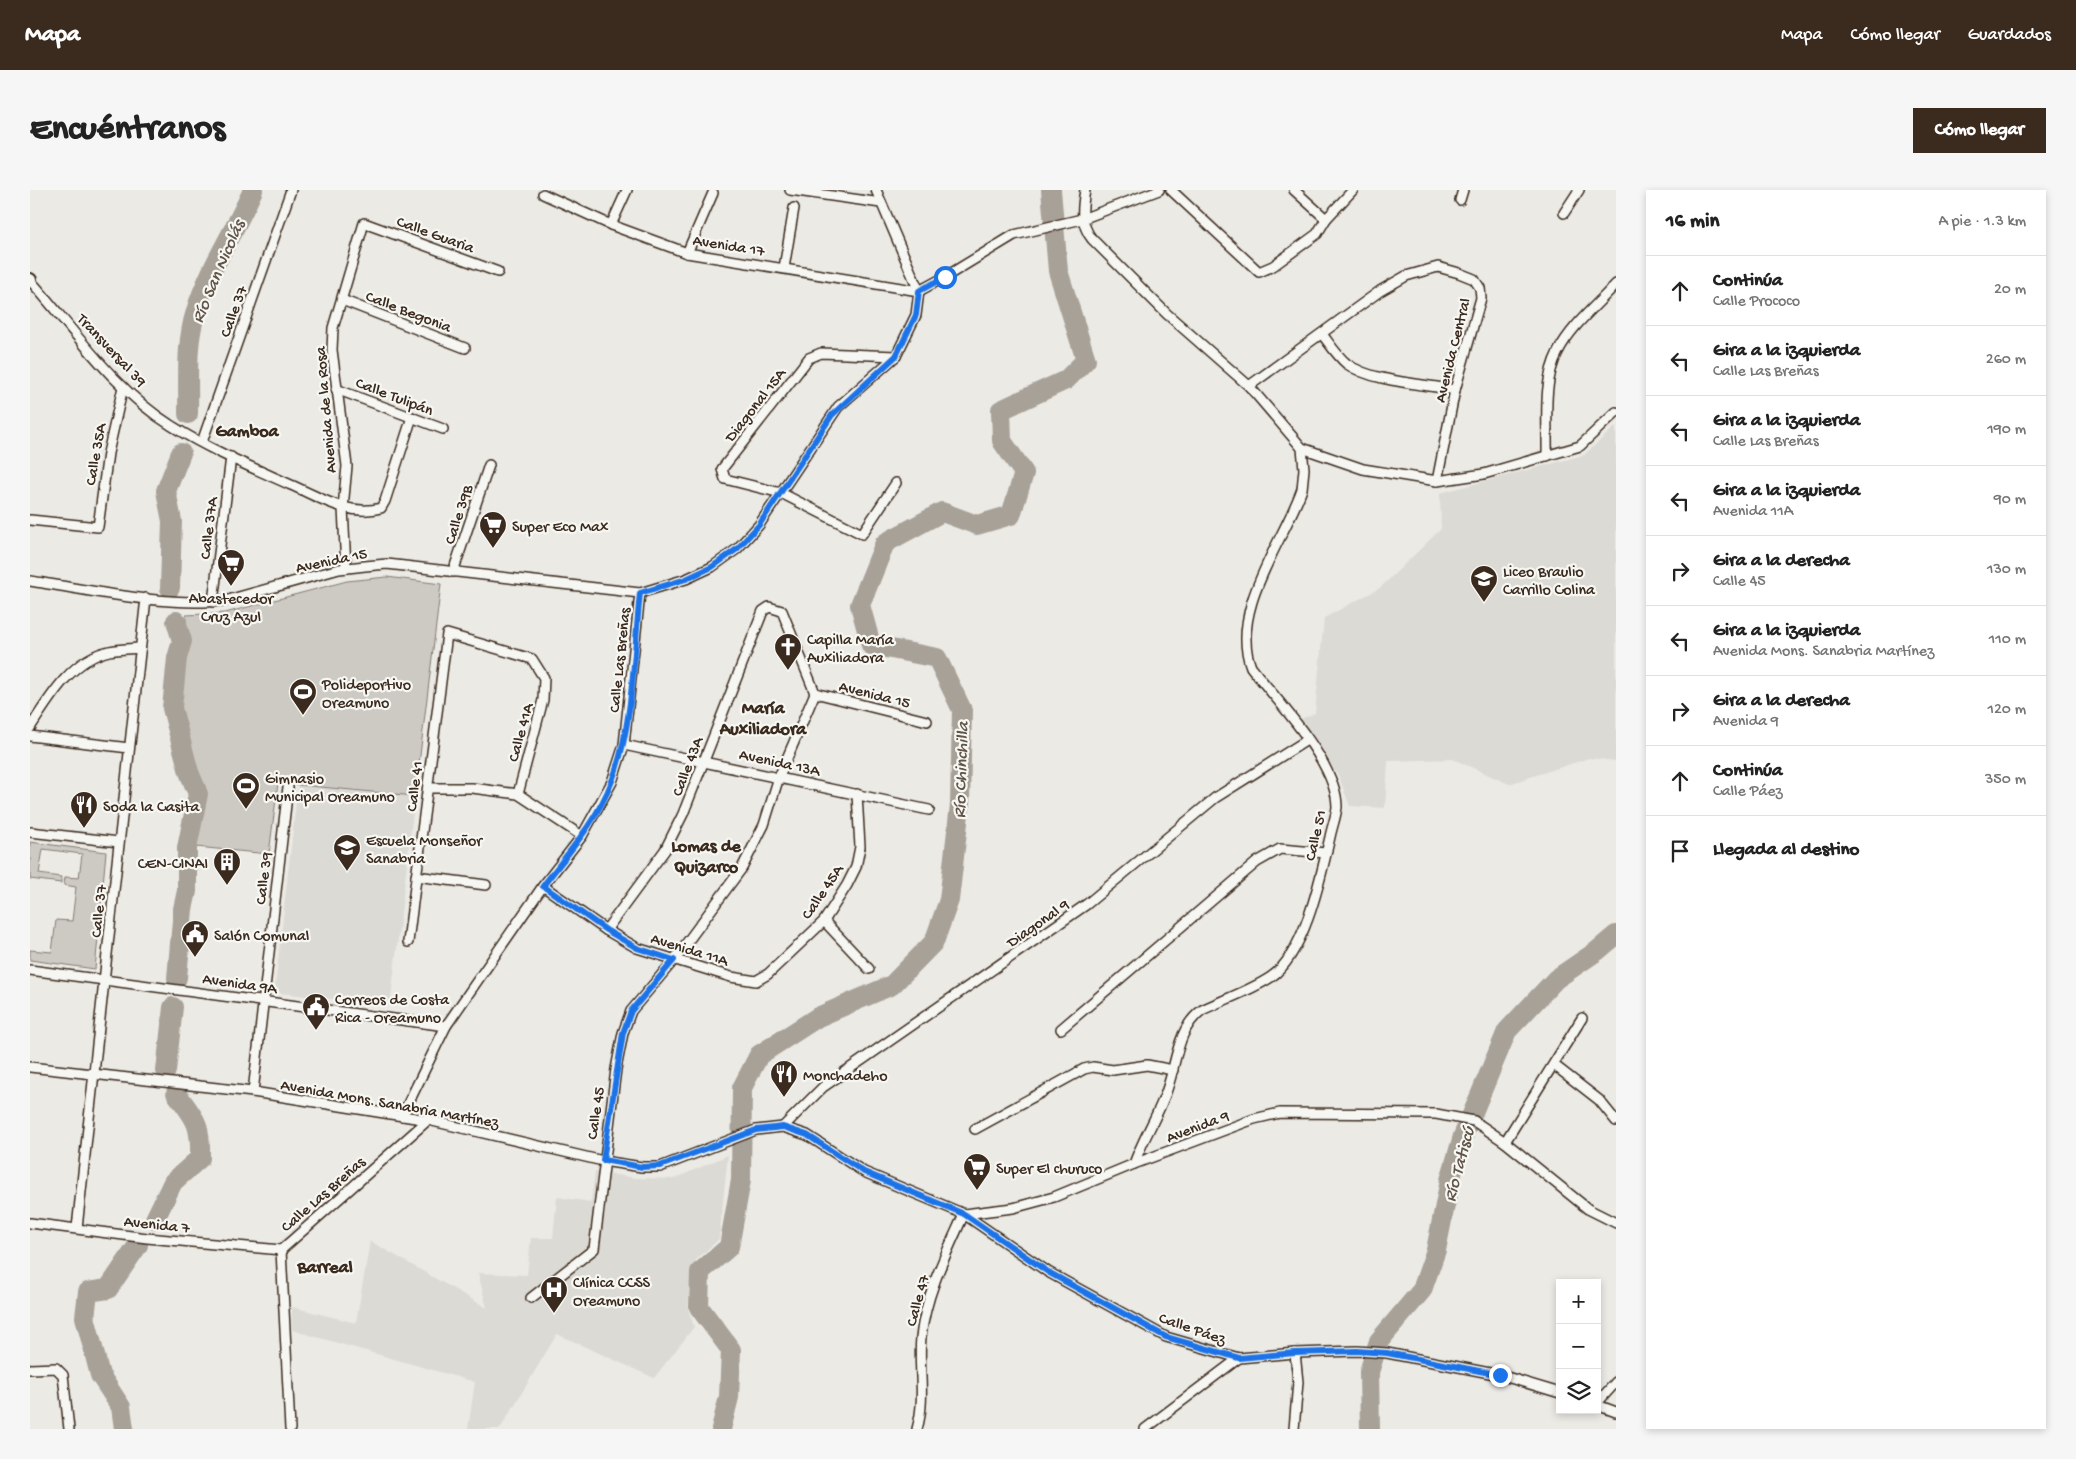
<!DOCTYPE html>
<html lang="es">
<head>
<meta charset="utf-8">
<style>
  :root { --surface:#fff; --page:#f6f6f6; --text:#222; --muted:#767676; --line:#e0e0e0; --accent:#3b2a1e }
  body { margin:0; font-family:"Gochi Hand",sans-serif; background:var(--page); color:var(--text) }
  .controls { position:absolute; right:15px; bottom:15px; display:grid; overflow:hidden; border-radius:0px; box-shadow:0 2px 8px #0003 }
  .controls button { width:45px; height:45px; display:grid; place-items:center; padding:0; border:0; border-bottom:1px solid var(--line); background:var(--surface); color:var(--text); font:25px sans-serif }
  .stop { position:absolute; width:15px; height:15px; margin:-11px; border:4px solid #1a73e8; border-radius:50%; background:#fff }
  .stop.end { background:#1a73e8; border-color:#fff; box-shadow:0 1px 5px #0008 }
  .list { margin:0; padding:0; list-style:none }
  h2 { display:flex; justify-content:space-between; align-items:center; height:65px; margin:0; padding:0 20px; font-size:21px }
  h2 small { font-size:16px; font-weight:400; color:var(--muted) }
  .list li { display:grid; grid-template-columns:32px 1fr auto; gap:15px; align-items:center; box-sizing:border-box; height:70px; padding:0 20px; border-top:1px solid var(--line) }
  .list b { display:block; font-size:19px; white-space:nowrap }
  .list p { margin:0; font-size:16px; white-space:nowrap; color:var(--muted) }
  .list em { font-size:16px; font-style:normal; color:var(--muted) }
  .icon { flex:none; width:28px; height:28px; fill:none; stroke:currentColor; stroke-width:2; stroke-linecap:round; stroke-linejoin:round }
  .map { position:relative; flex:none; width:1586px; height:1239px; overflow:hidden; border-radius:0px }
  header { display:flex; align-items:center; gap:30px; box-sizing:border-box; height:70px; padding:0 25px; background:var(--accent); color:#fff }
  header strong { font-size:24px }
  nav { display:flex; gap:28px; margin-inline-start:auto; font-size:18px }
  .intro { display:flex; align-items:center; justify-content:space-between; box-sizing:border-box; height:120px; padding:0 30px }
  h1 { margin:0; font-size:35px }
  .button { padding:12px 22px; border-radius:0px; background:var(--accent); color:#fff; font-size:18px; font-weight:700 }
  main { display:flex; gap:30px; padding:0 30px }
  aside { flex:1; background:var(--surface); border-radius:0px; box-shadow:0 2px 8px #0003 }
  .map>svg:first-child { display:block }
  .built { fill:#dcdad4 }
  .green { fill:#cdcac4; stroke:#847a71 }
  .lines { fill:none; stroke-linecap:round; stroke-linejoin:round }
  .river { stroke:#a8a198; stroke-width:20 }
  .minor-casing { stroke:#3b2a1e; stroke-width:12 }
  .secondary-casing { stroke:#3b2a1e; stroke-width:16 }
  .minor { stroke:#f6f6f2; stroke-width:9 }
  .secondary { stroke:#f6f6f2; stroke-width:12 }
  .route { stroke:#1a73e8; stroke-width:6 }
  .labels { text-anchor:middle; stroke-width:4.5; stroke-linejoin:round; paint-order:stroke }
  .street-label { font-size:16px; fill:#3b2a1e; stroke:#f6f6f2 }
  .poi-label { font-size:16px; fill:#3b2a1e; stroke:#f6f6f2; text-anchor:start }
  .water-label { font-size:18px; font-style:italic; fill:#615449; stroke:#f6f6f2 }
  .neighbourhood-label { font-size:18px; font-weight:bold; fill:#3b2a1e; stroke:#f6f6f2 }
</style>
</head>
<body>
<header>
<strong>Mapa</strong>
<nav><a>Mapa</a><a>Cómo llegar</a><a>Guardados</a></nav>
</header>
<div class="intro"><h1>Encuéntranos</h1><a class="button">Cómo llegar</a></div>
<main>
<div class="map">
<svg width="1586" height="1239" viewBox="0 0 1586 1239">
  <rect width="100%" height="100%" fill="#ebeae5"/>
  <filter id="ink" filterUnits="userSpaceOnUse"><feTurbulence type="fractalNoise" baseFrequency=".02" numOctaves="2"/><feDisplacementMap in="SourceGraphic" scale="10" xChannelSelector="R" yChannelSelector="G"/><feConvolveMatrix kernelMatrix="1 2 1 2 8 2 1 2 1" color-interpolation-filters="sRGB"/></filter>
  <g filter="url(#ink)">
    <!-- built -->
    <g class="built">
      <polygon points="1586,236 1586,571 1559,568 1479,594 1423,569 1358,571 1355,618 1320,616 1308,585 1269,530 1285,523 1294,428 1350,398 1411,339 1410,303 1554,265"/>
      <polygon points="268,595 385,606 360,816 250,803 245,797"/>
      <polygon points="698,965 689,1049 666,1070 660,1092 658,1118 664,1137 624,1188 527,1144 470,1239 438,1239 445,1192 262,1140 262,1117 326,1133 340,1051 457,1118 448,1083 497,1085 501,1048 523,1048 527,1007 561,1012 565,982 607,988 644,989"/>
    </g>
    <!-- green -->
    <g class="green">
      <polygon points="357,387 411,394 385,606 248,593 239,664 166,657 175,596 157,560 150,520 156,467 156,425 195,423 317,391"/>
      <polygon points="0,652 76,662 65,779 0,770 0,760 22,762 26,730 42,731 46,697 34,695 35,687 49,688 52,664 13,659 9,684 31,687 31,693 0,689"/>
    </g>
    <g class="lines">
      <!-- river -->
      <g class="river">
        <path d="M158 224C159 188 155 156 166 121 179 78 205 41 223 0"/>
        <polyline points="140,398 142,331 136,301 151,263"/>
        <polyline points="146,431 152,451 147,468 142,518 159,582 168,604 157,658 157,701 153,719 147,788"/>
        <polyline points="136,881 143,817"/>
        <path d="M125 1029 143 992 170 968C171 933 166 930 146 903"/>
        <polyline points="94,1239 91,1217 70,1185 55,1127 58,1102 78,1099 108,1055"/>
        <polyline points="691,1239 699,1207 701,1160 669,1117 670,1082 699,1057 711,990 712,898 729,865 788,827 862,795 904,752 919,710 930,615 932,520 907,468 841,455 830,415 855,353 912,322 947,335 981,325 994,283 972,251 971,220 1036,190 1056,170 1028,81 1021,0"/>
        <polyline points="1340,1239 1339,1182 1349,1151 1392,1100 1406,1060 1420,990 1433,946 1477,841 1526,789 1567,761 1586,745"/>
      </g>
      <defs>
        <g id="minor">
          <polyline points="760,0 851,13"/>
          <path d="M1055 0C1052 18 1050 34 1062 49L1137 124 1219 196 1272 258 1333 279 1407 291 1454 284 1550 256 1586 222"/>
          <polyline points="1141,0 1229,82 1243,76 1287,44 1296,29 1323,0"/>
          <polyline points="1264,0 1296,29"/>
          <polyline points="513,4 581,35 657,63 889,101"/>
          <polyline points="1430,10 1433,0"/>
          <polyline points="1534,23 1549,0"/>
          <polyline points="581,35 597,0"/>
          <polyline points="657,63 683,3"/>
          <polyline points="754,78 764,18"/>
          <path d="M0 90C44 140 85 201 142 236 180 260 221 277 261 295 289 307 319 327 351 318L355 311 382 227"/>
          <polyline points="889,101 915,87 984,45 1052,29 1129,0"/>
          <polyline points="312,110 435,158"/>
          <path d="M1292 144C1299 153 1307 166 1317 174 1342 192 1394 194 1425 200"/>
          <polyline points="866,166 791,163 779,168 692,279 695,289 751,303 832,344 866,293"/>
          <polyline points="1219,196 1350,101 1376,86 1408,77 1429,83 1444,89 1450,98 1451,108 1425,200 1407,291"/>
          <polyline points="306,199 413,239"/>
          <polyline points="172,252 261,0"/>
          <path d="M1517 266C1518 233 1512 192 1528 162 1541 136 1567 115 1586 94"/>
          <polyline points="0,330 68,337 78,263 93,197"/>
          <polyline points="316,378 313,318 317,276 302,160 303,138 334,33 468,82"/>
          <polyline points="423,382 459,275"/>
          <path d="M0 391C61 400 137 418 198 410L309 379 335 376 357 374 610 403 656 389 682 377 707 359 729 335 808 217 866 166 886 125 889 101 846 0"/>
          <polyline points="183,412 201,267"/>
          <polyline points="785,503 897,531"/>
          <path d="M0 538C19 508 42 469 79 461 89 459 100 459 110 458"/>
          <polyline points="0,546 99,558"/>
          <polyline points="594,555 899,620"/>
          <polyline points="398,598 442,598 488,604 552,646"/>
          <polyline points="0,642 89,652"/>
          <polyline points="386,686 456,695"/>
          <polyline points="513,696 576,740 607,758 701,787 726,791 738,784 794,731 817,695 826,677 830,657 827,604"/>
          <polyline points="794,731 839,779"/>
          <polyline points="378,752 417,444 502,469 514,488 513,510 488,604"/>
          <polyline points="0,780 416,836"/>
          <polyline points="1031,839 1227,672 1250,659 1296,663"/>
          <polyline points="1524,875 1569,910 1586,931"/>
          <polyline points="0,877 223,902 398,930 573,971 612,977 630,977 726,940 753,937 777,945 834,982 934,1024 983,1018 1024,1007 1104,974 1224,929 1250,923 1406,924 1444,931 1475,952 1558,1019 1586,1033"/>
          <polyline points="223,902 258,597"/>
          <polyline points="372,926 416,836 513,696 552,646 582,592 594,555 610,403"/>
          <polyline points="753,937 793,897 1057,714 1185,608 1277,550"/>
          <polyline points="945,939 1054,879 1063,877 1083,880 1117,875 1143,880"/>
          <polyline points="1475,952 1552,828"/>
          <path d="M1104 974C1112 951 1124 932 1133 910 1147 880 1144 841 1172 820 1193 810 1222 800 1241 787 1275 764 1291 686 1300 647 1302 637 1306 627 1307 617 1307 611 1305 601 1303 595 1288 553 1248 512 1221 477 1199 420 1254 351 1272 299L1274 279 1272 258"/>
          <polyline points="934,1024 1018,1082 1136,1147 1209,1168 1265,1163 1327,1161 1357,1163 1470,1185 1530,1203"/>
          <polyline points="0,1033 117,1048 251,1060"/>
          <polyline points="47,1038 116,408"/>
          <polyline points="251,1060 398,930"/>
          <polyline points="251,1060 260,1239"/>
          <polyline points="501,1108 564,1059 586,879 593,843 601,821 644,770 712,678 734,635 749,587 785,503 752,421 739,417 733,421 653,624 635,660 576,740"/>
          <polyline points="0,1179 26,1178 33,1185 39,1239"/>
          <polyline points="1567,1213 1586,1192"/>
          <polyline points="1567,1215 1586,1222"/>
          <path d="M887 1239C896 1208 888 1178 891 1147 896 1103 916 1064 934 1024"/>
          <polyline points="1115,1239 1209,1168"/>
          <polyline points="1264,1239 1268,1192 1265,1163"/>
        </g>
        <polyline id="secondary" points="0,90 0,91"/>
      </defs>
      <!-- minor casing -->
      <use href="#minor" class="minor-casing"/>
      <!-- secondary casing -->
      <use href="#secondary" class="secondary-casing"/>
      <!-- minor -->
      <use href="#minor" class="minor"/>
      <!-- secondary -->
      <use href="#secondary" class="secondary"/>
    </g>
  </g>
  <g class="lines" filter="url(#ink)">
    <!-- route -->
    <path class="route" d="M915 87 889 101 886 125 866 166 802 225 729 335 707 359 682 377 656 389 610 403C604 461 603 538 582 591 567 631 538 663 513 696L576 740 607 758 644 770 601 821 593 843 573 970 612 977 630 976 726 940 753 937 777 945 834 982 934 1024 1018 1082 1136 1147 1209 1168 1265 1163 1327 1161 1357 1163 1470 1185"/>
  </g>
  <!-- icons -->
  <defs>
    <symbol id="supermarket-pin" viewBox="-11 -11 22 30"><path d="M0 17L-7.5 6A9.5 9.5 0 1 1 7.5 6Z" fill="#3b2a1e" stroke="#f6f6f2"/><path d="M-6-5.5h2.5l.6 2H6L4.5 2H-2.5L-4.4-4H-6ZM-1.5 3.2a1.3 1.3 0 1 0 .1 0ZM3 3.2a1.3 1.3 0 1 0 .1 0Z" fill="#fff"/></symbol>
    <symbol id="school-pin" viewBox="-11 -11 22 30"><path d="M0 17L-7.5 6A9.5 9.5 0 1 1 7.5 6Z" fill="#3b2a1e" stroke="#f6f6f2"/><path d="M0-5L7-2L0 1L-7-2ZM-4 1L0 2.5L4 1V4Q0 6-4 4Z" fill="#fff"/></symbol>
    <symbol id="church-pin" viewBox="-11 -11 22 30"><path d="M0 17L-7.5 6A9.5 9.5 0 1 1 7.5 6Z" fill="#3b2a1e" stroke="#f6f6f2"/><path d="M-1.2-6h2.4v3.5h3.3v2.4h-3.3V6h-2.4V-.1h-3.3v-2.4h3.3Z" fill="#fff"/></symbol>
    <symbol id="stadium-pin" viewBox="-11 -11 22 30"><path d="M0 17L-7.5 6A9.5 9.5 0 1 1 7.5 6Z" fill="#3b2a1e" stroke="#f6f6f2"/><path d="M0-5a6.5 5 0 1 0 0 10a6.5 5 0 1 0 0-10ZM-3.5-1.8h7v3.6h-7Z" fill="#fff"/></symbol>
    <symbol id="restaurant-pin" viewBox="-11 -11 22 30"><path d="M0 17L-7.5 6A9.5 9.5 0 1 1 7.5 6Z" fill="#3b2a1e" stroke="#f6f6f2"/><path d="M-5-6h1v4h1v-4h1v4h1v-4h1v5L-1.5 .5V6h-2V.5L-5-1ZM5-6V6H3V1.5H1.5Q1.5-4 5-6Z" fill="#fff"/></symbol>
    <symbol id="building-pin" viewBox="-11 -11 22 30"><path d="M0 17L-7.5 6A9.5 9.5 0 1 1 7.5 6Z" fill="#3b2a1e" stroke="#f6f6f2"/><path d="M-4-6H4V6H1V3H-1V6H-4ZM-2.5-4.3h1.7v1.8h-1.7ZM.8-4.3h1.7v1.8H.8ZM-2.5-1h1.7V.8h-1.7ZM.8-1h1.7V.8H.8Z" fill="#fff"/></symbol>
    <symbol id="civic-pin" viewBox="-11 -11 22 30"><path d="M0 17L-7.5 6A9.5 9.5 0 1 1 7.5 6Z" fill="#3b2a1e" stroke="#f6f6f2"/><path d="M-.6-6.5H3V-4.5H.6V-3L4-1V1h2V6H-6V1h2V-1L-.6-3ZM-1.2 2.5V6h2.4V2.5Z" fill="#fff"/></symbol>
    <symbol id="hospital-pin" viewBox="-11 -11 22 30"><path d="M0 17L-7.5 6A9.5 9.5 0 1 1 7.5 6Z" fill="#3b2a1e" stroke="#f6f6f2"/><path d="M-5-5h3v3.5h4V-5h3V5h-3V1.5h-4V5h-3Z" fill="#fff"/></symbol>
  </defs>
  <g fill-rule="evenodd">
    <use href="#supermarket-pin" x="447" y="319" width="32" height="43"/>
    <use href="#supermarket-pin" x="185" y="357" width="32" height="43"/>
    <use href="#school-pin" x="1438" y="373" width="32" height="43"/>
    <use href="#church-pin" x="742" y="441" width="32" height="43"/>
    <use href="#stadium-pin" x="257" y="486" width="32" height="43"/>
    <use href="#stadium-pin" x="200" y="580" width="32" height="43"/>
    <use href="#restaurant-pin" x="38" y="599" width="32" height="43"/>
    <use href="#school-pin" x="301" y="642" width="32" height="43"/>
    <use href="#building-pin" x="181" y="656" width="32" height="43"/>
    <use href="#civic-pin" x="149" y="728" width="32" height="43"/>
    <use href="#civic-pin" x="270" y="801" width="32" height="43"/>
    <use href="#restaurant-pin" x="738" y="868" width="32" height="43"/>
    <use href="#supermarket-pin" x="931" y="961" width="32" height="43"/>
    <use href="#hospital-pin" x="508" y="1084" width="32" height="43"/>
  </g>
  <g class="labels">
    <!-- street labels -->
    <g class="street-label">
      <text transform="translate(406 43) rotate(20)" y="6">Calle Guaria</text>
      <text transform="translate(699 54) rotate(9)" y="6">Avenida 17</text>
      <text transform="translate(379 120) rotate(21)" y="6">Calle Begonia</text>
      <text transform="translate(202 121) rotate(-70)" y="6">Calle 37</text>
      <text transform="translate(83 159) rotate(47)" y="6">Transversal 39</text>
      <text transform="translate(1421 160) rotate(-76)" y="6">Avenida Central</text>
      <text transform="translate(365 205) rotate(21)" y="6">Calle Tulipán</text>
      <text transform="translate(724 214) rotate(-52)" y="6">Diagonal 15A</text>
      <text transform="translate(294 220) rotate(-95)" y="6">Avenida de la Rosa</text>
      <text transform="translate(64 264) rotate(-80)" y="6">Calle 35A</text>
      <text transform="translate(427 324) rotate(-72)" y="6">Calle 39B</text>
      <text transform="translate(177 338) rotate(-83)" y="6">Calle 37A</text>
      <text transform="translate(301 369) rotate(-12)" y="6">Avenida 15</text>
      <text transform="translate(588 470) rotate(-84)" y="6">Calle Las Breñas</text>
      <text transform="translate(845 503) rotate(14)" y="6">Avenida 15</text>
      <text transform="translate(489 542) rotate(-75)" y="6">Calle 41A</text>
      <text transform="translate(750 571) rotate(12)" y="6">Avenida 13A</text>
      <text transform="translate(656 576) rotate(-69)" y="6">Calle 43A</text>
      <text transform="translate(383 596) rotate(-83)" y="6">Calle 41</text>
      <text transform="translate(1284 645) rotate(-77)" y="6">Calle 51</text>
      <text transform="translate(232 688) rotate(-83)" y="6">Calle 39</text>
      <text transform="translate(791 701) rotate(-56)" y="6">Calle 45A</text>
      <text transform="translate(67 721) rotate(-84)" y="6">Calle 37</text>
      <text transform="translate(1007 732) rotate(-35)" y="6">Diagonal 9</text>
      <text transform="translate(660 758) rotate(17)" y="6">Avenida 11A</text>
      <text transform="translate(210 792) rotate(8)" y="6">Avenida 9A</text>
      <text transform="translate(360 912) rotate(10)" y="6">Avenida Mons. Sanabria Martínez</text>
      <text transform="translate(564 923) rotate(-82)" y="6">Calle 45</text>
      <text transform="translate(1167 935) rotate(-21)" y="6">Avenida 9</text>
      <text transform="translate(292 1003) rotate(-41)" y="6">Calle Las Breñas</text>
      <text transform="translate(127 1033) rotate(6)" y="6">Avenida 7</text>
      <text transform="translate(886 1110) rotate(-75)" y="6">Calle 47</text>
      <text transform="translate(1163 1137) rotate(19)" y="6">Calle Páez</text>
    </g>
    <!-- poi labels -->
    <g class="poi-label">
      <text x="482" y="341">Super Eco Max</text>
      <text x="1473" y="386">Liceo Braulio<tspan x="1473" dy="18">Carrillo Colina</tspan></text>
      <text x="201" y="413" text-anchor="middle">Abastecedor<tspan x="201" dy="18">Cruz Azul</tspan></text>
      <text x="777" y="454">Capilla María<tspan x="777" dy="18">Auxiliadora</tspan></text>
      <text x="292" y="499">Polideportivo<tspan x="292" dy="18">Oreamuno</tspan></text>
      <text x="235" y="593">Gimnasio<tspan x="235" dy="18">Municipal Oreamuno</tspan></text>
      <text x="73" y="621">Soda la Casita</text>
      <text x="336" y="655">Escuela Monseñor<tspan x="336" dy="18">Sanabria</tspan></text>
      <text x="178" y="678" text-anchor="end">CEN-CINAI</text>
      <text x="184" y="750">Salón Comunal</text>
      <text x="305" y="814">Correos de Costa<tspan x="305" dy="18">Rica - Oreamuno</tspan></text>
      <text x="773" y="890">Monchadeho</text>
      <text x="966" y="983">Super El churuco</text>
      <text x="543" y="1097">Clínica CCSS<tspan x="543" dy="18">Oreamuno</tspan></text>
    </g>
    <!-- water labels -->
    <g class="water-label">
      <text transform="translate(187 81) rotate(-67)" y="6">Río San Nicolás</text>
      <text transform="translate(930 580) rotate(-88)" y="6">Río Chinchilla</text>
      <text transform="translate(1428 974) rotate(-75)" y="6">Río Tatiscú</text>
    </g>
    <!-- neighbourhood labels -->
    <g class="neighbourhood-label">
      <text x="217" y="246">Gamboa</text>
      <text x="733" y="523">María<tspan x="733" dy="21">Auxiliadora</tspan></text>
      <text x="676" y="661">Lomas de<tspan x="676" dy="21">Quizarco</tspan></text>
      <text x="295" y="1082">Barreal</text>
    </g>
  </g>
</svg>
<div class="controls">
<button>+</button>
<button>−</button>
<button><svg class="icon" aria-label="layers" viewBox="0 0 24 24"><path d="M12 4l9 5-9 5-9-5zM3 14l9 5 9-5"/></svg></button>
</div>
<div class="stop" style="left:915px;top:87px"></div>
<div class="stop end" style="left:1470px;top:1185px"></div>
</div>
<aside>
<h2>16 min<small>A pie · 1.3 km</small></h2>
<ul class="list">
<li><svg class="icon" aria-label="ahead" viewBox="0 0 24 24"><path d="M12 20V5M6 11l6-6 6 6"/></svg><div><b>Continúa</b><p>Calle Prococo</p></div><em>20 m</em></li>
<li><svg class="icon" aria-label="left" viewBox="0 0 24 24"><path d="M17 20v-9H6M10 6l-5 5 5 5"/></svg><div><b>Gira a la izquierda</b><p>Calle Las Breñas</p></div><em>260 m</em></li>
<li><svg class="icon" aria-label="left" viewBox="0 0 24 24"><path d="M17 20v-9H6M10 6l-5 5 5 5"/></svg><div><b>Gira a la izquierda</b><p>Calle Las Breñas</p></div><em>190 m</em></li>
<li><svg class="icon" aria-label="left" viewBox="0 0 24 24"><path d="M17 20v-9H6M10 6l-5 5 5 5"/></svg><div><b>Gira a la izquierda</b><p>Avenida 11A</p></div><em>90 m</em></li>
<li><svg class="icon" aria-label="right" viewBox="0 0 24 24"><path d="M7 20v-9h11M14 6l5 5-5 5"/></svg><div><b>Gira a la derecha</b><p>Calle 45</p></div><em>130 m</em></li>
<li><svg class="icon" aria-label="left" viewBox="0 0 24 24"><path d="M17 20v-9H6M10 6l-5 5 5 5"/></svg><div><b>Gira a la izquierda</b><p>Avenida Mons. Sanabria Martínez</p></div><em>110 m</em></li>
<li><svg class="icon" aria-label="right" viewBox="0 0 24 24"><path d="M7 20v-9h11M14 6l5 5-5 5"/></svg><div><b>Gira a la derecha</b><p>Avenida 9</p></div><em>120 m</em></li>
<li><svg class="icon" aria-label="ahead" viewBox="0 0 24 24"><path d="M12 20V5M6 11l6-6 6 6"/></svg><div><b>Continúa</b><p>Calle Páez</p></div><em>350 m</em></li>
<li><svg class="icon" aria-label="arrive" viewBox="0 0 24 24"><path d="M6 21V4h12l-3 4 3 4H6"/></svg><div><b>Llegada al destino</b></div></li>
</ul>
</aside>
</main>
</body>
</html>
